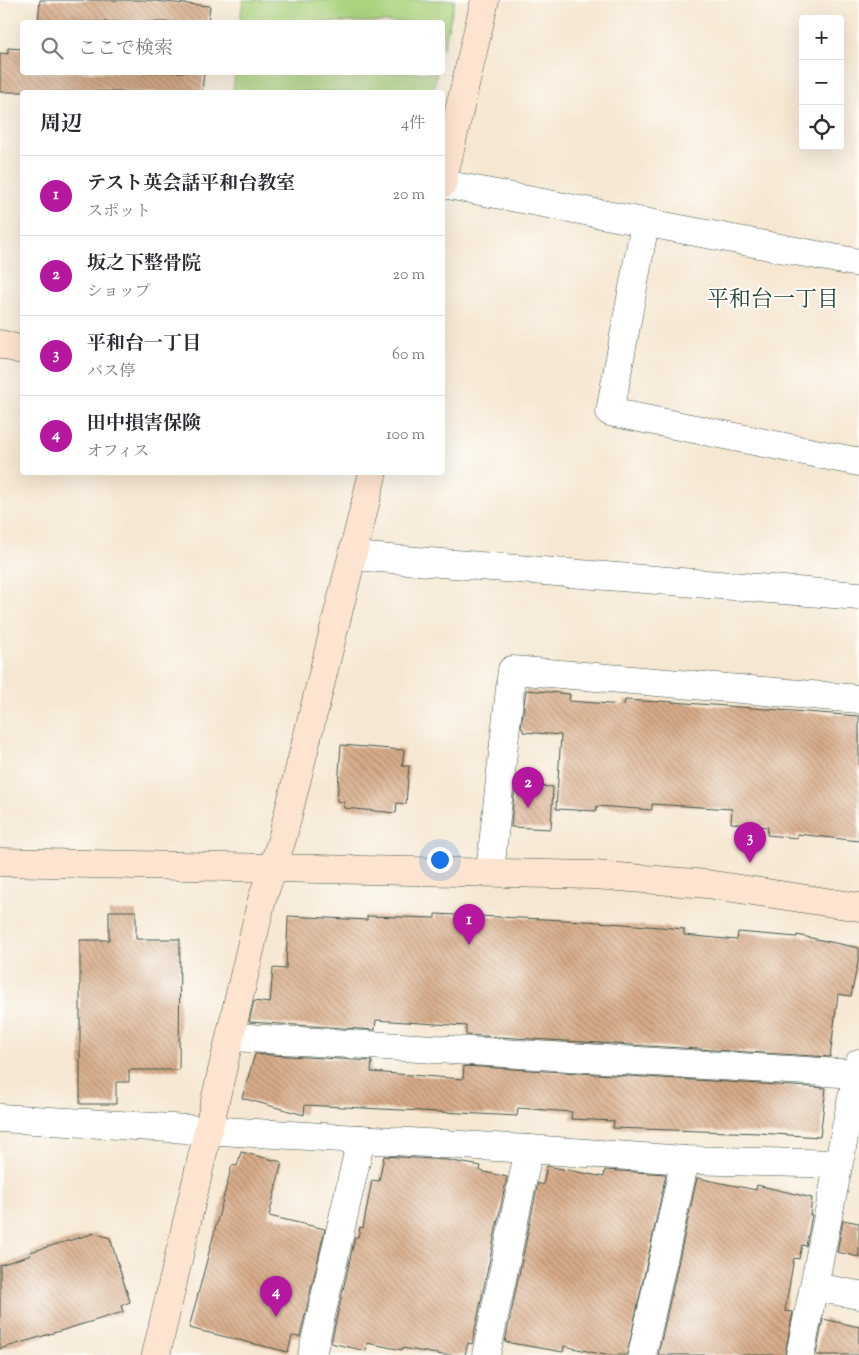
<!DOCTYPE html>
<html lang="ja">
<head>
<meta charset="utf-8">
<style>
  :root { --surface:#fff; --page:#f7f7f7; --text:#2b2b33; --muted:#7c7c81; --line:#e1e1e2; --accent:#b5179e }
  body { margin:0; font-family:"Sorts Mill Goudy","Noto Serif JP",serif; background:var(--page); color:var(--text) }
  .controls { position:absolute; right:15px; top:15px; display:grid; overflow:hidden; border-radius:5px; box-shadow:0 5px 20px #0002 }
  .controls button { width:45px; height:45px; display:grid; place-items:center; padding:0; border:0; border-bottom:1px solid var(--line); background:var(--surface); color:var(--text); font:25px sans-serif }
  .you { position:absolute; left:439px; top:859px; width:18px; height:18px; margin:-12px; border:4px solid #fff; border-radius:50%; background:#1a73e8; box-shadow:0 0 0 8px #1a73e833 }
  .badge { display:grid; place-items:center; width:32px; height:32px; border-radius:50%; background:var(--accent); color:#fff; font-size:16px; font-weight:700 }
  .pin { position:absolute; translate:-50% -41px; filter:drop-shadow(0 1px 2px #0008) }
  .pin::after { content:''; position:absolute; top:26px; width:18px; height:15px; background:inherit; clip-path:polygon(0 0,100% 0,50% 100%) }
  .list { margin:0; padding:0; list-style:none }
  h2 { display:flex; justify-content:space-between; align-items:center; height:65px; margin:0; padding:0 20px; font-size:21px }
  h2 small { font-size:16px; font-weight:400; color:var(--muted) }
  .list li { display:grid; grid-template-columns:32px 1fr auto; gap:15px; align-items:center; box-sizing:border-box; height:80px; padding:0 20px; border-top:1px solid var(--line) }
  .list b { display:block; font-size:19px; white-space:nowrap }
  .list p { margin:0; font-size:16px; white-space:nowrap; color:var(--muted) }
  .list em { font-size:16px; font-style:normal; color:var(--muted) }
  .icon { flex:none; width:28px; height:28px; fill:none; stroke:currentColor; stroke-width:2; stroke-linecap:round; stroke-linejoin:round }
  .map { position:relative; flex:none; width:859px; height:1355px; overflow:hidden }
  .search { position:absolute; background:var(--surface); box-shadow:0 5px 20px #0002; left:20px; top:20px; width:425px; height:55px; display:flex; align-items:center; gap:12px; box-sizing:border-box; padding:0 18px; border-radius:5px; color:var(--muted); font-size:19px }
  .panel { position:absolute; background:var(--surface); box-shadow:0 5px 20px #0002; left:20px; top:90px; width:425px; height:385px; border-radius:5px }
  .map>svg:first-child { display:block }
  .green { fill:#abd37e; stroke:#658859 }
  .building { fill:url(#building-back-hatch) }
  .lines { fill:none; stroke-linecap:round; stroke-linejoin:round }
  .street-casing { stroke:#3f564c; stroke-width:29 }
  .secondary-casing { stroke:#3f564c; stroke-width:29 }
  .street { stroke:#fff; stroke-width:28 }
  .secondary { stroke:#fde4d0; stroke-width:28 }
  .labels { text-anchor:middle; stroke-width:4; stroke-linejoin:round; paint-order:stroke }
  .neighbourhood-label { font-size:22px; fill:#1f3d34; stroke:#fdfcf7 }
</style>
</head>
<body>
<div class="map">
<svg width="859" height="1355" viewBox="0 0 859 1355">
  <defs>
    <pattern id="building-back-hatch" width="6" height="6" patternUnits="userSpaceOnUse" patternTransform="scale(1.25)"><rect width="6" height="6" fill="#d8ab88"/><path d="M-1 5l2 2M0 0l6 6M5-1l2 2" fill="none" stroke="#af8c70"/></pattern>
  </defs>
  <rect width="100%" height="100%" fill="#fdfcf7"/>
  <filter id="ink" filterUnits="userSpaceOnUse"><feTurbulence type="fractalNoise" baseFrequency=".02" numOctaves="2"/><feDisplacementMap in="SourceGraphic" scale="10" xChannelSelector="R" yChannelSelector="G"/><feConvolveMatrix kernelMatrix="1 2 1 2 8 2 1 2 1" color-interpolation-filters="sRGB"/></filter>
  <filter id="wash" filterUnits="userSpaceOnUse"><feTurbulence type="fractalNoise" baseFrequency=".0096" numOctaves="4" result="noise"/><feDisplacementMap in="SourceGraphic" scale="20" xChannelSelector="R" yChannelSelector="G"/><feGaussianBlur stdDeviation="1.12" result="paint"/><feColorMatrix in="noise" values="0 0 0 0 0 0 0 0 0 0 0 0 0 0 0 0 0 1.4 0 .05"/><feComposite in="paint" operator="in"/></filter>
  <g filter="url(#wash)">
    <rect width="100%" height="100%" fill="#f6e7d2"/>
    <!-- green -->
    <g class="green">
      <polygon points="243,0 455,0 443,50 442,22 240,22"/>
      <polygon points="235,73 235,72 437,73 432,92 233,92"/>
    </g>
    <g id="blocks">
      <!-- building -->
      <g class="building">
        <polygon points="40,0 142,0 210,6 208,22 38,22"/>
        <polygon points="8,48 22,49 22,72 204,72 202,92 0,92 0,53 8,54"/>
        <polygon points="526,690 570,694 569,701 624,705 625,700 659,702 659,701 859,716 859,841 797,834 797,838 767,835 768,827 731,823 732,809 652,804 652,810 597,806 596,811 556,809 561,735 523,732 523,729 521,728"/>
        <polygon points="341,745 404,750 402,766 409,766 406,804 397,803 396,813 344,808 344,802 337,801"/>
        <polygon points="515,785 553,787 551,829 511,827"/>
        <polygon points="109,911 136,911 136,939 180,939 179,1070 129,1070 129,1082 116,1082 116,1104 80,1104 80,940 109,940"/>
        <polygon points="435,914 586,921 684,929 684,935 737,940 738,932 797,937 797,935 859,948 859,957 851,996 838,994 830,1057 466,1035 466,1026 376,1020 375,1030 249,1022 254,1001 270,1003 273,968 286,969 288,916 367,920 367,916 435,918"/>
        <polygon points="255,1054 372,1061 371,1072 463,1079 464,1066 826,1088 820,1137 759,1133 613,1128 614,1121 571,1119 572,1112 518,1108 517,1116 305,1105 304,1115 242,1098"/>
        <polygon points="241,1152 282,1162 269,1216 325,1229 300,1337 292,1336 288,1352 189,1328 232,1165 237,1166"/>
        <polygon points="384,1156 447,1160 481,1166 480,1171 507,1177 472,1344 468,1343 465,1355 443,1355 402,1348 402,1350 367,1343 366,1351 331,1343 355,1237 358,1237 360,1227 363,1228 372,1180 379,1181"/>
        <polygon points="547,1166 604,1177 605,1170 666,1174 627,1355 605,1355 564,1346 563,1352 505,1342 538,1183 543,1185"/>
        <polygon points="697,1178 756,1190 757,1185 812,1198 810,1215 812,1215 806,1246 802,1245 799,1259 794,1258 785,1311 793,1312 785,1355 658,1355"/>
        <polygon points="843,1220 859,1223 859,1257 837,1252"/>
        <polygon points="95,1233 110,1238 130,1302 121,1306 123,1312 0,1349 0,1265 31,1255 30,1252"/>
        <polygon points="823,1319 859,1327 859,1355 816,1355"/>
      </g>
    </g>
  </g>
  <g filter="url(#ink)">
    <use href="#blocks" fill-opacity="0" stroke="#3f564c" stroke-width="1"/>
    <g class="lines">
      <defs>
        <g id="street">
          <polyline points="443,184 859,263"/>
          <polyline points="645,223 610,412 859,462"/>
          <polyline points="353,556 859,596"/>
          <polyline points="490,872 512,670 859,699"/>
          <polyline points="231,1037 857,1074"/>
          <polyline points="0,1118 529,1149 685,1160 838,1164"/>
          <polyline points="814,1287 859,1295"/>
          <polyline points="312,1355 361,1139"/>
          <polyline points="486,1355 529,1149"/>
          <polyline points="642,1355 685,1160"/>
          <polyline points="800,1355 859,1063"/>
        </g>
        <g id="secondary">
          <polyline points="442,184 485,0"/>
          <polyline points="0,344 22,350"/>
          <polyline points="0,862 594,875 707,884 859,907"/>
          <polyline points="156,1355 261,903 282,839 373,472"/>
        </g>
      </defs>
      <!-- street casing -->
      <use href="#street" class="street-casing"/>
      <!-- secondary casing -->
      <use href="#secondary" class="secondary-casing"/>
      <!-- street -->
      <use href="#street" class="street"/>
      <!-- secondary -->
      <use href="#secondary" class="secondary"/>
    </g>
  </g>
  <g class="labels">
    <!-- neighbourhood labels -->
    <g class="neighbourhood-label">
      <text x="773" y="306">平和台一丁目</text>
    </g>
  </g>
</svg>
<div class="controls">
<button>+</button>
<button>−</button>
<button><svg class="icon" aria-label="locate" viewBox="0 0 24 24"><circle cx="12" cy="12" r="6"/><path d="M12 2v4M12 18v4M2 12h4M18 12h4"/></svg></button>
</div>
<div class="you"></div>
<div class="pin badge" style="left:469px;top:945px">1</div>
<div class="pin badge" style="left:528px;top:808px">2</div>
<div class="pin badge" style="left:750px;top:863px">3</div>
<div class="pin badge" style="left:276px;top:1317px">4</div>
<div class="search"><svg class="icon" aria-label="search" viewBox="0 0 24 24"><circle cx="10" cy="10" r="6"/><path d="M15 15l6 6"/></svg>ここで検索</div>
<section class="panel">
<h2>周辺<small>4件</small></h2>
<ul class="list">
<li><span class="badge">1</span><div><b>テスト英会話平和台教室</b><p>スポット</p></div><em>20 m</em></li>
<li><span class="badge">2</span><div><b>坂之下整骨院</b><p>ショップ</p></div><em>20 m</em></li>
<li><span class="badge">3</span><div><b>平和台一丁目</b><p>バス停</p></div><em>60 m</em></li>
<li><span class="badge">4</span><div><b>田中損害保険</b><p>オフィス</p></div><em>100 m</em></li>
</ul>
</section>
</div>
</body>
</html>
